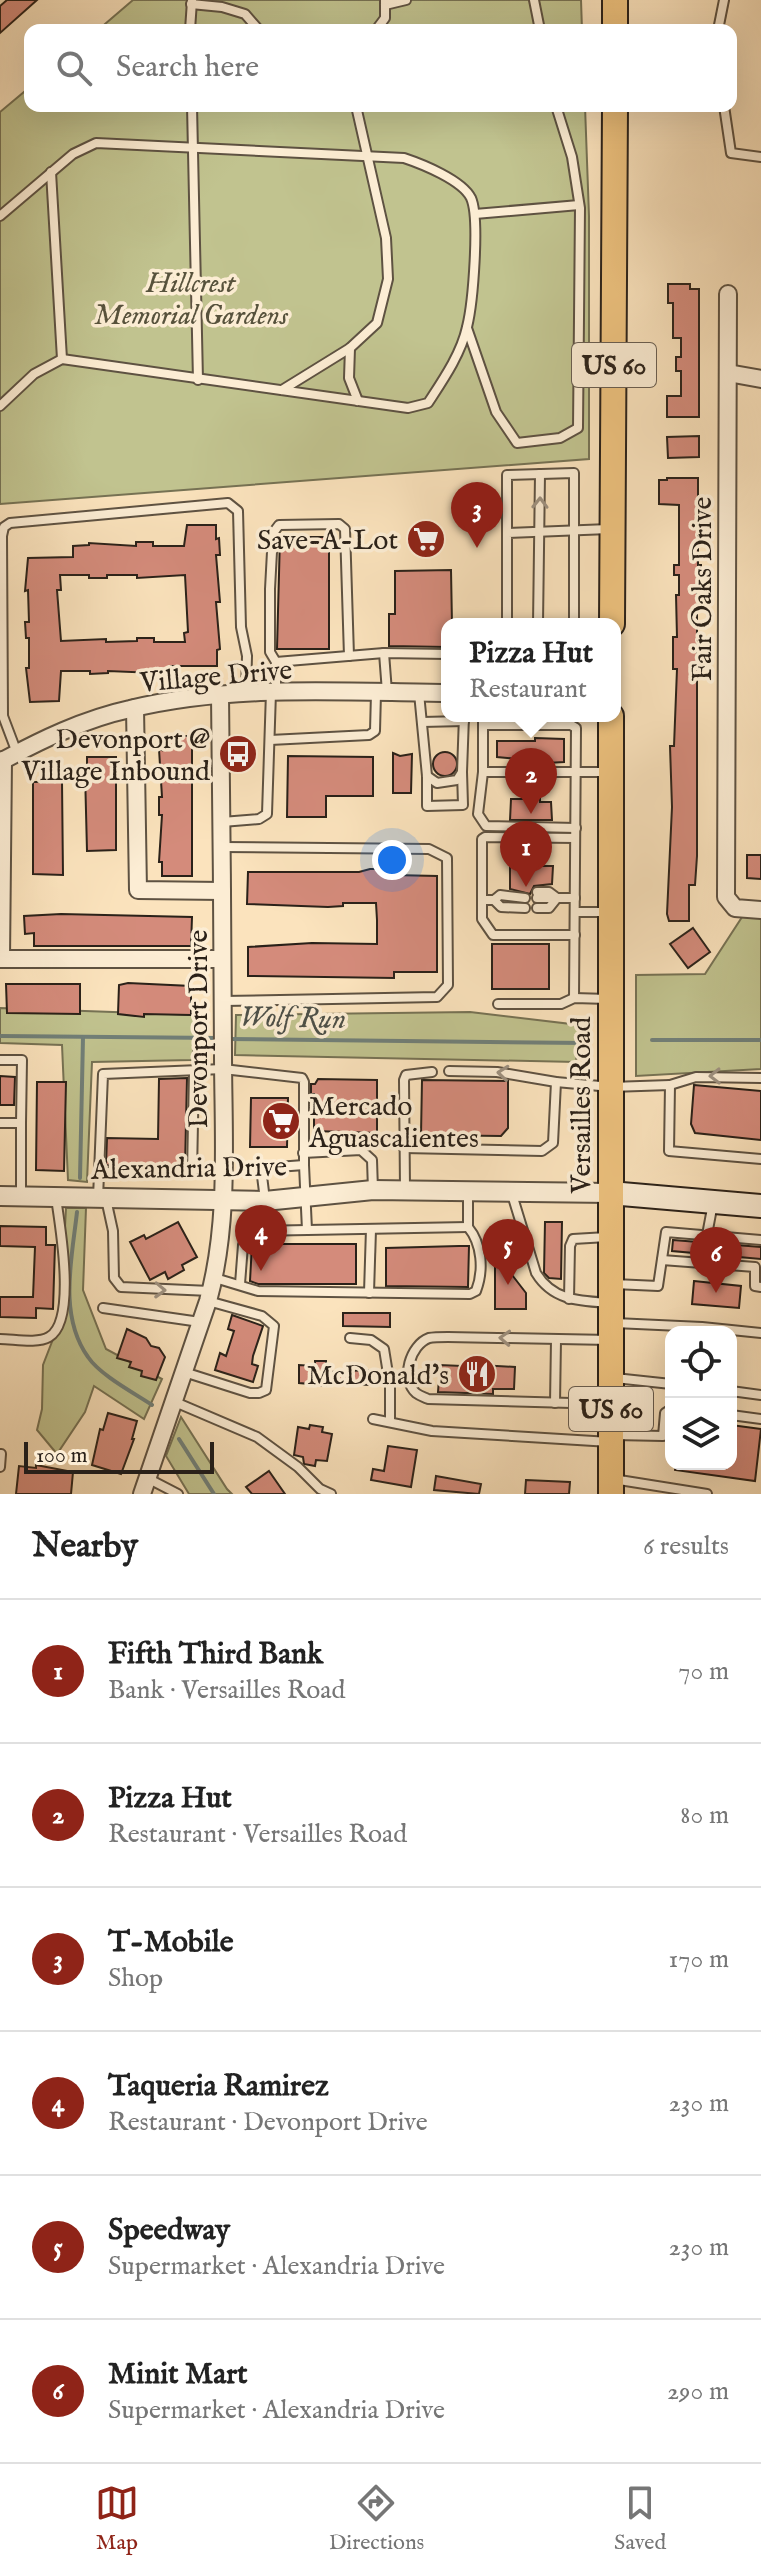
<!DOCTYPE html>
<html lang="en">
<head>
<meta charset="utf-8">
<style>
  :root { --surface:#fff; --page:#f6f6f6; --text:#222; --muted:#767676; --line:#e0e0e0; --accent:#8f2418 }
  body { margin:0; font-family:"IM FELL English",serif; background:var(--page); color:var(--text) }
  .controls { position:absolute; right:24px; bottom:24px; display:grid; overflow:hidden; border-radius:16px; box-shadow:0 8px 32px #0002 }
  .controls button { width:72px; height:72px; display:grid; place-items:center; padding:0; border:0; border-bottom:2px solid var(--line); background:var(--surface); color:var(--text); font:40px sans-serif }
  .scale { position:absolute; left:24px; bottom:20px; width:190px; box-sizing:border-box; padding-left:8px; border:4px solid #2a2119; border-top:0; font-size:22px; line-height:28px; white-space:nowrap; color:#2a2119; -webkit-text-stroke:6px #fcedd4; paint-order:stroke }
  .you { position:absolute; left:392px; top:860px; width:28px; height:28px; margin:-20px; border:6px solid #fff; border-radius:50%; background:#1a73e8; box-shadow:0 0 0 12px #1a73e833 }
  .badge { display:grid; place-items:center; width:52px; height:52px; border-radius:50%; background:var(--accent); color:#fff; font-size:26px; font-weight:700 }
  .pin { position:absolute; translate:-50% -66px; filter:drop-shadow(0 2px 4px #0008) }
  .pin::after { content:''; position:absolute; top:42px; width:28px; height:24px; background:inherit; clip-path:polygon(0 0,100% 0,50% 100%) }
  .popup { position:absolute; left:441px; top:618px; width:180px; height:104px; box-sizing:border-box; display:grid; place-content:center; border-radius:16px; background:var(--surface); filter:drop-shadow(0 2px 6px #0005); font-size:26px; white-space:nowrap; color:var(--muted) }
  .popup b { font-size:30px; color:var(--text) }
  .popup::after { content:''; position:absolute; left:50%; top:100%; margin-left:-16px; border:16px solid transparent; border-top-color:var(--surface) }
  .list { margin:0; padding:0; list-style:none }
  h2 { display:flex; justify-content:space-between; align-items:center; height:104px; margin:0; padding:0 32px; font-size:34px }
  h2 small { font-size:26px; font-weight:400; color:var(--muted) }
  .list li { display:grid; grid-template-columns:52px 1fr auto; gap:24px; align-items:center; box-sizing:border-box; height:144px; padding:0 32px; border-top:2px solid var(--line) }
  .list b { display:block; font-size:30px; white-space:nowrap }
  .list p { margin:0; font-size:26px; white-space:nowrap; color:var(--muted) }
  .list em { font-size:26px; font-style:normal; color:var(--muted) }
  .icon { flex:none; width:44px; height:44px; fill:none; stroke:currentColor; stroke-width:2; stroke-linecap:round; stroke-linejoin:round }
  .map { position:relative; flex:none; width:761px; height:1494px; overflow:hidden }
  .search { position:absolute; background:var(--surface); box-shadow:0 8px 32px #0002; left:24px; right:24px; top:24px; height:88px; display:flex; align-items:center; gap:20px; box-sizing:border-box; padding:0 28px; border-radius:16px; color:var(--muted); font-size:30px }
  .sheet { height:968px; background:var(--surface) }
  nav { display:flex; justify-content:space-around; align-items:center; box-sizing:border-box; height:112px; border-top:2px solid var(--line); background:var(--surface); font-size:22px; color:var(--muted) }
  nav a { display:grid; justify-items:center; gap:4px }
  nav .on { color:var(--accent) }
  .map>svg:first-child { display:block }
  .green { fill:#c1c38f; stroke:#767254; stroke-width:2 }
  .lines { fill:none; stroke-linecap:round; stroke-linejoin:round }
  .stream { stroke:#717f78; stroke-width:4 }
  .building { fill:#d48b7b; stroke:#2a2119; stroke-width:2; fill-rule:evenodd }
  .service-casing { stroke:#5e5242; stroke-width:12 }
  .minor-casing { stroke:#5e5242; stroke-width:20 }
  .tertiary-casing { stroke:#5e5242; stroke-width:22 }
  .secondary-casing { stroke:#2a2119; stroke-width:26 }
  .primary-casing { stroke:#2a2119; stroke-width:28 }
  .service { stroke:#fcedd4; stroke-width:8 }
  .minor { stroke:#fcedd4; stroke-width:16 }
  .tertiary { stroke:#fcedd4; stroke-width:18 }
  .secondary { stroke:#fcedd4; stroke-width:22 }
  .primary { stroke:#eec27e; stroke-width:24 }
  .oneway { stroke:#9e9180 }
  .labels { text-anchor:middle; stroke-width:7; stroke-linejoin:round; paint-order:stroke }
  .shield { fill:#fcedd4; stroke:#695e51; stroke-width:2 }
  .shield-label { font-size:26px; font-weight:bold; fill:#2a2119 }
  .park-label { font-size:28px; font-style:italic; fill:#57523c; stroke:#fcedd4 }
  .poi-label { font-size:28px; fill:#2a2119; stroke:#fcedd4; text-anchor:end }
  .street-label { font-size:28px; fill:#2a2119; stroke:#fcedd4 }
  .water-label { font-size:30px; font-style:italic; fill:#4d5048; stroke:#fcedd4 }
</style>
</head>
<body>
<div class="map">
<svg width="761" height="1494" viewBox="0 0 761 1494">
  <rect width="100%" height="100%" fill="#fbe3bd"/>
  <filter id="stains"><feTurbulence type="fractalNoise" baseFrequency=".0025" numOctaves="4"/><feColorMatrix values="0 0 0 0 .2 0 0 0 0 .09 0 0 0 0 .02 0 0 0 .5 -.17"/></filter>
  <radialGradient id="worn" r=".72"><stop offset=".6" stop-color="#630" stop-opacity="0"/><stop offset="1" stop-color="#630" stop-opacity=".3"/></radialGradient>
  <!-- green -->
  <g class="green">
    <polygon points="133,0 581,0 582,30 98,30"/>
    <polygon points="30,87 30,106 585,106 589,216 589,459 0,504 0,112"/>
    <polygon points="761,910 761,1069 636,1076 636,975 705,974 746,911"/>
    <polygon points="0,1008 197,1015 192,1060 92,1062 87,1182 68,1180 62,1045 0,1043"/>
    <polygon points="470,1012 579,1025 576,1062 235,1055 236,1015"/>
    <polygon points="66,1208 86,1208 83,1290 106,1349 162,1379 144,1419 94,1386 85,1412 57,1454 37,1430 42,1409 43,1365 60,1321"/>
    <polygon points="181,1417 227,1489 232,1494 189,1494 166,1456"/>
  </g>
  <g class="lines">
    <!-- stream -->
    <g class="stream">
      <polyline points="0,1036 219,1038"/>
      <polyline points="228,1039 586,1043"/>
      <polyline points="652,1040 761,1040"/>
      <polyline points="80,1178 83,1037"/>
      <path d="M77 1212C72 1258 58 1315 88 1357 100 1375 134 1393 152 1405"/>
      <polyline points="179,1439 214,1494"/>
    </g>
  </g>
  <!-- building -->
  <g class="building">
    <polygon points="7,0 37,0 0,33 0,6"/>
    <polygon points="668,284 690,284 690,289 699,289 699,417 667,417 667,396 681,396 681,371 676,371 676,357 681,357 681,338 673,338 673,303 668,303"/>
    <polygon points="699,436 699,457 668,458 667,437"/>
    <polygon points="667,478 698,478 698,565 701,565 701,575 697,575 697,856 695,885 689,885 689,921 669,921 667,914 672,807 670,746 674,746 677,669 673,669 673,637 677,637 676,595 679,595 679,575 674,575 674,565 679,565 679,505 659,504 659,480 667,480"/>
    <path d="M187 525H216V539L219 538 220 555H216L220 602H216L220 649 217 650V666H170V671H154L155 673 108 671V673L90 674V671H61L59 701 30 702 26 668H29V638H26L25 622H29L28 590 25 591 28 558 73 557V546L89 545V543L136 546V542H153V546H184ZM60 575H89V578H107V575H137V578L185 575 188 632 184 633 185 642H154V638H137V641L106 642V639L61 641 57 590H61Z"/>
    <polygon points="280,537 329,537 329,649 277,649"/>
    <polygon points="451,570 452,624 447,624 447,647 389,646 389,614 395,614 395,571"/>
    <polygon points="162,736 192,736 192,876 162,876 162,862 159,862 162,815 159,815 159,797 162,797 159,749 162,750"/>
    <polygon points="535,738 564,739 564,762 529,764 529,760 497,757 497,741 535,741"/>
    <circle cx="445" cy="764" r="12"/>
    <polygon points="393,753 400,756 412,754 411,793 393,793"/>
    <polygon points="288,756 373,757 373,796 326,796 326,817 287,817"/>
    <polygon points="87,757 116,757 116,850 87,851 85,772 87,772"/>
    <polygon points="33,782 62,782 63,875 33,874"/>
    <polygon points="511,799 540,799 540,802 551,802 552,820 510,820"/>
    <polygon points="747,855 761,855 761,879 747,878"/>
    <polygon points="510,866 553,866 552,884 534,886 530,894 510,889"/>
    <polygon points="370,869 393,869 393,875 437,876 437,972 394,972 394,978 248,976 248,947 312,943 377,944 377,920 376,903 343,903 343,906 328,907 247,904 248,872 359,872"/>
    <polygon points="61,914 192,917 191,946 34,946 34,933 25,934 24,916"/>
    <polygon points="693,928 710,952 688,968 670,944"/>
    <rect x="492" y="944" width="57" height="45"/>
    <polygon points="128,983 191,986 191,1015 144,1014 144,1017 118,1014 119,985"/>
    <polygon points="6,984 80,984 80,1014 7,1013"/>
    <polygon points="0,1076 15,1077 14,1105 0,1105"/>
    <polygon points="187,1078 185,1166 106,1165 107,1138 158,1139 159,1079"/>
    <polygon points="318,1079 377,1080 377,1133 314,1131 314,1094 311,1094 311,1084 315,1084"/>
    <polygon points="422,1080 508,1081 508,1128 501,1136 421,1135"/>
    <polygon points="37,1082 66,1082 64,1171 36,1170"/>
    <polygon points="694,1085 761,1091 761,1140 695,1133 691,1124"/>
    <polygon points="251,1098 288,1098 287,1147 250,1147"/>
    <polygon points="178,1222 197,1257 182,1265 184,1270 168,1279 165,1272 150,1280 130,1242 144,1235 146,1239"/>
    <polygon points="545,1222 562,1222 561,1279 549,1278 544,1273"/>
    <polygon points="0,1226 46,1227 46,1245 55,1245 53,1309 36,1308 36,1318 0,1317 0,1297 33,1297 35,1247 0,1246"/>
    <polygon points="673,1240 761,1247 761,1259 672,1251"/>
    <polygon points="252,1244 356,1244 356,1284 258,1284 250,1281"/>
    <polygon points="459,1246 469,1246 468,1287 386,1286 386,1248"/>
    <polygon points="495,1262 509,1262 509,1271 526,1293 526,1309 495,1309"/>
    <polygon points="694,1281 741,1286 739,1308 692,1304"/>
    <polygon points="343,1313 390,1313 390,1327 343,1326"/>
    <polygon points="232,1315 263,1326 253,1356 252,1364 258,1366 253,1382 215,1370 220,1353 226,1356 234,1331 228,1329"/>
    <polygon points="127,1329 146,1338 151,1346 159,1348 165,1357 156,1380 141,1376 142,1371 129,1367 131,1362 117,1358"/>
    <polygon points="315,1361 326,1361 326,1372 371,1370 370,1385 332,1383 331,1386 310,1386 310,1384 299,1383 299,1365 315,1366"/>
    <polygon points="462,1364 515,1367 514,1389 493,1389 493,1394 438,1392 440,1365 462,1366"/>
    <polygon points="108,1413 137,1421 132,1439 134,1439 121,1474 92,1465 100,1429 103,1430"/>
    <polygon points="310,1425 323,1427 322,1432 332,1434 327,1461 316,1460 315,1466 304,1464 303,1457 294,1455 298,1427 309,1429"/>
    <polygon points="731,1425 761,1429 755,1481 675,1470 675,1464 731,1464"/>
    <polygon points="388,1446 417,1450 411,1487 371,1480 373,1469 384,1471"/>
    <polygon points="36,1465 73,1472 71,1494 16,1494 19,1466 36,1468"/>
    <polygon points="269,1471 285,1494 252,1494 246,1487"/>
    <polygon points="436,1476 481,1484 479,1494 434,1490"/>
    <polygon points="526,1480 570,1482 569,1494 525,1494"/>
  </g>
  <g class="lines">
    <defs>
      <g id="service">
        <polyline points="534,0 540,30"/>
        <polyline points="191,4 222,7 245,14 259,30"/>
        <polyline points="385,5 406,0"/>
        <polyline points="190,30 192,1"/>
        <polyline points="376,30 385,18 385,0"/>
        <polyline points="718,30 724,0"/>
        <polyline points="192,106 198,380"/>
        <polyline points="724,106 731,153 761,157"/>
        <polyline points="51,172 62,359"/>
        <polyline points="475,214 579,205"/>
        <path d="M0 216 73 154 96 143 404 158C422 164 462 180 471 198 480 218 473 303 467 327 461 354 443 380 428 403L408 408 62 359 34 374 0 406"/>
        <polyline points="467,328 496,412 517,443 560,438 578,428 580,208 572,157 556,106"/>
        <polyline points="350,348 349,378 358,401"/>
        <polyline points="282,390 350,348 377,323 388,279 386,238 356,106"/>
        <polyline points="507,533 507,475 574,473 574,624"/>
        <polyline points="507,624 507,533 609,529"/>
        <polyline points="538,624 540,474"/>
        <polyline points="384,653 387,692"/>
        <polyline points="276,662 270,652 270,589 273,533 279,525 339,524 345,529 349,656"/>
        <polyline points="276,692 276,662 384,653 447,654"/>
        <polyline points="419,693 427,776 427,806 463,805 462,772"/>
        <polyline points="483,716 483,772 609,772"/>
        <polyline points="422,722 464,721"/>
        <polyline points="483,725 571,725 576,728 574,998"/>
        <polyline points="270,740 369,735 375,731 376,693"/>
        <polyline points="17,753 3,716 2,536 4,527 10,523 228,503 238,511 241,627 247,656 246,692"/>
        <polyline points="483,772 478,814 486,826 576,828"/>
        <polyline points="427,776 437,783 457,780 462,772 464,716"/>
        <polyline points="222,822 259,819 267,814 271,692"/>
        <polyline points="221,847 429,849 447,858 448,985 437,997 223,1001"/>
        <polyline points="537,892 549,892 557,898 549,908 537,908"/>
        <polyline points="537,898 575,898"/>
        <polyline points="482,900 494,900 500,895 525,898"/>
        <polyline points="494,900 501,907 525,908"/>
        <polyline points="575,912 609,912"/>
        <polyline points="575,935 493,935 482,919 482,839 485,837 575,838"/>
        <polyline points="498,1004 561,1004 574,998 608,999"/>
        <polyline points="0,1060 22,1060 21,1123"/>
        <polyline points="449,1071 497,1072 556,1082 611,1087 670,1085 669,1151 761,1159"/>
        <polyline points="670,1085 696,1077 761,1078"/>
        <polyline points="0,1123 21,1123 21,1196"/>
        <polyline points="404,1148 542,1151 553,1143 556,1082"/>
        <polyline points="303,1153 361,1150 372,1160 373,1190"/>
        <polyline points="99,1172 192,1173 194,1072"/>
        <polyline points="405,1189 404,1080 406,1075 432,1072"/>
        <path d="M511 1191 536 1273C553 1301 580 1301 610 1303"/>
        <polyline points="98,1198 103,1074 223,1069 302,1078 304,1082 304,1165 307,1230"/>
        <polyline points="106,1199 113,1231 114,1278 121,1287 210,1291"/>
        <polyline points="265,1200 262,1176 264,1168 304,1165"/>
        <polyline points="707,1235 713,1203"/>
        <polyline points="662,1260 755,1267 755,1286 761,1287"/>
        <path d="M215 1278 258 1291 470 1294 476 1291C484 1270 482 1244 468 1227V1192"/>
        <polyline points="240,1284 243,1245 252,1231 468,1227"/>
        <polyline points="614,1284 658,1286 666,1232 761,1240"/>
        <polyline points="369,1293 371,1229"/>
        <polyline points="569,1299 570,1246 573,1239 607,1237"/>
        <polyline points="103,1308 200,1322"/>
        <polyline points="615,1323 702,1327 761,1333"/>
        <polyline points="350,1338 371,1340 384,1349 390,1386 390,1422"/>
        <path d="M0 1339C14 1339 37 1344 49 1337 77 1321 60 1226 56 1198"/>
        <polyline points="184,1372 250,1393 259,1393 266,1390 274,1326 262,1316 208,1301"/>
        <polyline points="615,1378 671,1384"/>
        <polyline points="731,1391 761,1395"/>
        <polyline points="175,1402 257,1437 298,1467 320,1489 331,1494"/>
        <polyline points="555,1403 556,1340"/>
        <path d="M607 1404 428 1399C424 1397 420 1396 416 1393 400 1379 410 1345 429 1338 434 1337 443 1337 448 1337L610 1340"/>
        <polyline points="731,1415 761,1419"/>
        <polyline points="373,1419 432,1431 610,1442"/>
        <polyline points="615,1435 663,1436 665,1413 671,1409"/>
        <polyline points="0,1467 1,1454"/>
        <polyline points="149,1479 178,1494"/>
        <polyline points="613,1479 707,1494"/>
      </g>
      <g id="minor">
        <polyline points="728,294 726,897 735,908 761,910"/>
        <polyline points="728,373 761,379"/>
        <polyline points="135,708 138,890 222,891"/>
        <polyline points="3,760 1,959 222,959"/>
        <path d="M0 762C41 740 84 719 130 709 233 684 342 692 447 693"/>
        <path d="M142 1494 208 1301C230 1222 223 1135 223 1053 222 934 222 814 220 695"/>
      </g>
      <polyline id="tertiary" points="0,1196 265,1201 373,1190 610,1193"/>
      <polyline id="secondary" points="610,1193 761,1206"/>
      <g id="primary">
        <polyline points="615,0 615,30"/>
        <polyline points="612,624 615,106"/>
        <polyline points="611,1494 611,716"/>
      </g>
    </defs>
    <!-- service casing -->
    <use href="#service" class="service-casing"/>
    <!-- minor casing -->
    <use href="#minor" class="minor-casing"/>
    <!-- tertiary casing -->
    <use href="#tertiary" class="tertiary-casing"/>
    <!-- secondary casing -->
    <use href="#secondary" class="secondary-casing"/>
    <!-- primary casing -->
    <use href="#primary" class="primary-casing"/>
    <!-- service -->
    <use href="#service" class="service"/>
    <!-- minor -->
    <use href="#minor" class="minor"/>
    <!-- tertiary -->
    <use href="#tertiary" class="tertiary"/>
    <!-- secondary -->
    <use href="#secondary" class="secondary"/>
    <!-- primary -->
    <use href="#primary" class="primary"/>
  </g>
  <!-- one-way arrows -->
  <defs><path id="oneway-chevron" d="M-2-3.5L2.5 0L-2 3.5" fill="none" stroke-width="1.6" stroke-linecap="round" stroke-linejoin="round" transform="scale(2)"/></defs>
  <g class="oneway">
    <use href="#oneway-chevron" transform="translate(540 503) rotate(-89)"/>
    <use href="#oneway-chevron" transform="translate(503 1073) rotate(-174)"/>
    <use href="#oneway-chevron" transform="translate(715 1076) rotate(179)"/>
    <use href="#oneway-chevron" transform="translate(160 1290) rotate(2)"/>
    <use href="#oneway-chevron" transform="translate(505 1338) rotate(-177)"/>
  </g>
  <!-- icons -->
  <defs>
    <symbol id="supermarket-disc" viewBox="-11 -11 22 22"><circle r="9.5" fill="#8f2418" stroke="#fcedd4"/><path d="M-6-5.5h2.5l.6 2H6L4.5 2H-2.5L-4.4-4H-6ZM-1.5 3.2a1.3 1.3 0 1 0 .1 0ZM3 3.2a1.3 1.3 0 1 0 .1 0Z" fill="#fff"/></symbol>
    <symbol id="bus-disc" viewBox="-11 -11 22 22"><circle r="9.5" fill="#8f2418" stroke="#fcedd4"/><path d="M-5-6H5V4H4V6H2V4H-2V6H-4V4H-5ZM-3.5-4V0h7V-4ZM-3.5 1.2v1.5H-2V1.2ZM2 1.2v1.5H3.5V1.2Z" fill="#fff"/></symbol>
    <symbol id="restaurant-disc" viewBox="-11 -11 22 22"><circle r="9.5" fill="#8f2418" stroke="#fcedd4"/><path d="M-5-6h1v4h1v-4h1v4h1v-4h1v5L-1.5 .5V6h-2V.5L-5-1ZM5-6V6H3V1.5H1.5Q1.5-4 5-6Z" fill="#fff"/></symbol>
  </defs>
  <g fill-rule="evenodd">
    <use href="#supermarket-disc" x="404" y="517" width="44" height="44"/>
    <use href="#bus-disc" x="216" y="732" width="44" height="44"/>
    <use href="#supermarket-disc" x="259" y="1099" width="44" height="44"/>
    <use href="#restaurant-disc" x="455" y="1352" width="44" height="44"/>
  </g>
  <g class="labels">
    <!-- shield labels -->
    <g class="shield">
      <rect x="572" y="343" width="84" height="44" rx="6"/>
      <rect x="569" y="1387" width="84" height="44" rx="6"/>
    </g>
    <g class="shield-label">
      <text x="614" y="374">US 60</text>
      <text x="611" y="1418">US 60</text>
    </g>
    <!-- park labels -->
    <g class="park-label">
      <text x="191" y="292">Hillcrest<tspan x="191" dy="32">Memorial Gardens</tspan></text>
    </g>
    <!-- poi labels -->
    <g class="poi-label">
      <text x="398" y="549">Save-A-Lot</text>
      <text x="210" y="748">Devonport @<tspan x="210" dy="32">Village Inbound</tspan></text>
      <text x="309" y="1115" text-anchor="start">Mercado<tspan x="309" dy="32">Aguascalientes</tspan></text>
      <text x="449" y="1384">McDonald's</text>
    </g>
    <!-- street labels -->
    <g class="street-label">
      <text transform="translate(701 589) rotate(-90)" y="10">Fair Oaks Drive</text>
      <text transform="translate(216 675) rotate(-5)" y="10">Village Drive</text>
      <text transform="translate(197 1029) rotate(-90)" y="10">Devonport Drive</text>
      <text transform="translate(580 1105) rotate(-90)" y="10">Versailles Road</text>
      <text transform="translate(189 1167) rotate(-1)" y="10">Alexandria Drive</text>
    </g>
    <!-- water labels -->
    <g class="water-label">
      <text transform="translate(293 1017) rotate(1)" y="10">Wolf Run</text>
    </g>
  </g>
  <rect width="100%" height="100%" filter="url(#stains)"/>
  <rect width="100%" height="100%" fill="url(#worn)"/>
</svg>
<div class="controls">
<button><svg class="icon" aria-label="locate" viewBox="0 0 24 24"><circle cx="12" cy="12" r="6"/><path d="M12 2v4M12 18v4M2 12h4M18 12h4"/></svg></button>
<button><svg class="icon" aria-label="layers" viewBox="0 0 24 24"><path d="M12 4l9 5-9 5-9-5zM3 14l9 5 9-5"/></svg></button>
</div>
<div class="scale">100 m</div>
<div class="you"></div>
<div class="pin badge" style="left:526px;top:887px">1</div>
<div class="pin badge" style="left:531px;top:814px">2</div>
<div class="popup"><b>Pizza Hut</b>Restaurant</div>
<div class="pin badge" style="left:477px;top:548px">3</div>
<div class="pin badge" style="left:261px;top:1271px">4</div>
<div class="pin badge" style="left:508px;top:1285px">5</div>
<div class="pin badge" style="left:716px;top:1293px">6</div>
<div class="search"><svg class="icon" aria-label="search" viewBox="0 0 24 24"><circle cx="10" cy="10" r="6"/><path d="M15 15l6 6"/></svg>Search here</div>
</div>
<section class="sheet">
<h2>Nearby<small>6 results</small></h2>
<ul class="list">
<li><span class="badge">1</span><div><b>Fifth Third Bank</b><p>Bank · Versailles Road</p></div><em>70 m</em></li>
<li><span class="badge">2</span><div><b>Pizza Hut</b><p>Restaurant · Versailles Road</p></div><em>80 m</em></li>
<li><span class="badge">3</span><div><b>T-Mobile</b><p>Shop</p></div><em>170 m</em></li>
<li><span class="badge">4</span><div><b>Taqueria Ramirez</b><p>Restaurant · Devonport Drive</p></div><em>230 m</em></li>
<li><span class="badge">5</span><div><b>Speedway</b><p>Supermarket · Alexandria Drive</p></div><em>230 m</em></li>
<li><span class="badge">6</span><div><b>Minit Mart</b><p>Supermarket · Alexandria Drive</p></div><em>290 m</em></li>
</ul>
</section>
<nav>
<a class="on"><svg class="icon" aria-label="map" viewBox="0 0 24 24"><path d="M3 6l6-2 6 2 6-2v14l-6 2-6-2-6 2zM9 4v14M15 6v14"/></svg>Map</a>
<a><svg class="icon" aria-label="directions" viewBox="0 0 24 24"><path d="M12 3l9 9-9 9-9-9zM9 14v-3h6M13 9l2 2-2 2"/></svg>Directions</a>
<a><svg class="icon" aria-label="saved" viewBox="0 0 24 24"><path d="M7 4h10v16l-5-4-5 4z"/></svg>Saved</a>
</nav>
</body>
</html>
